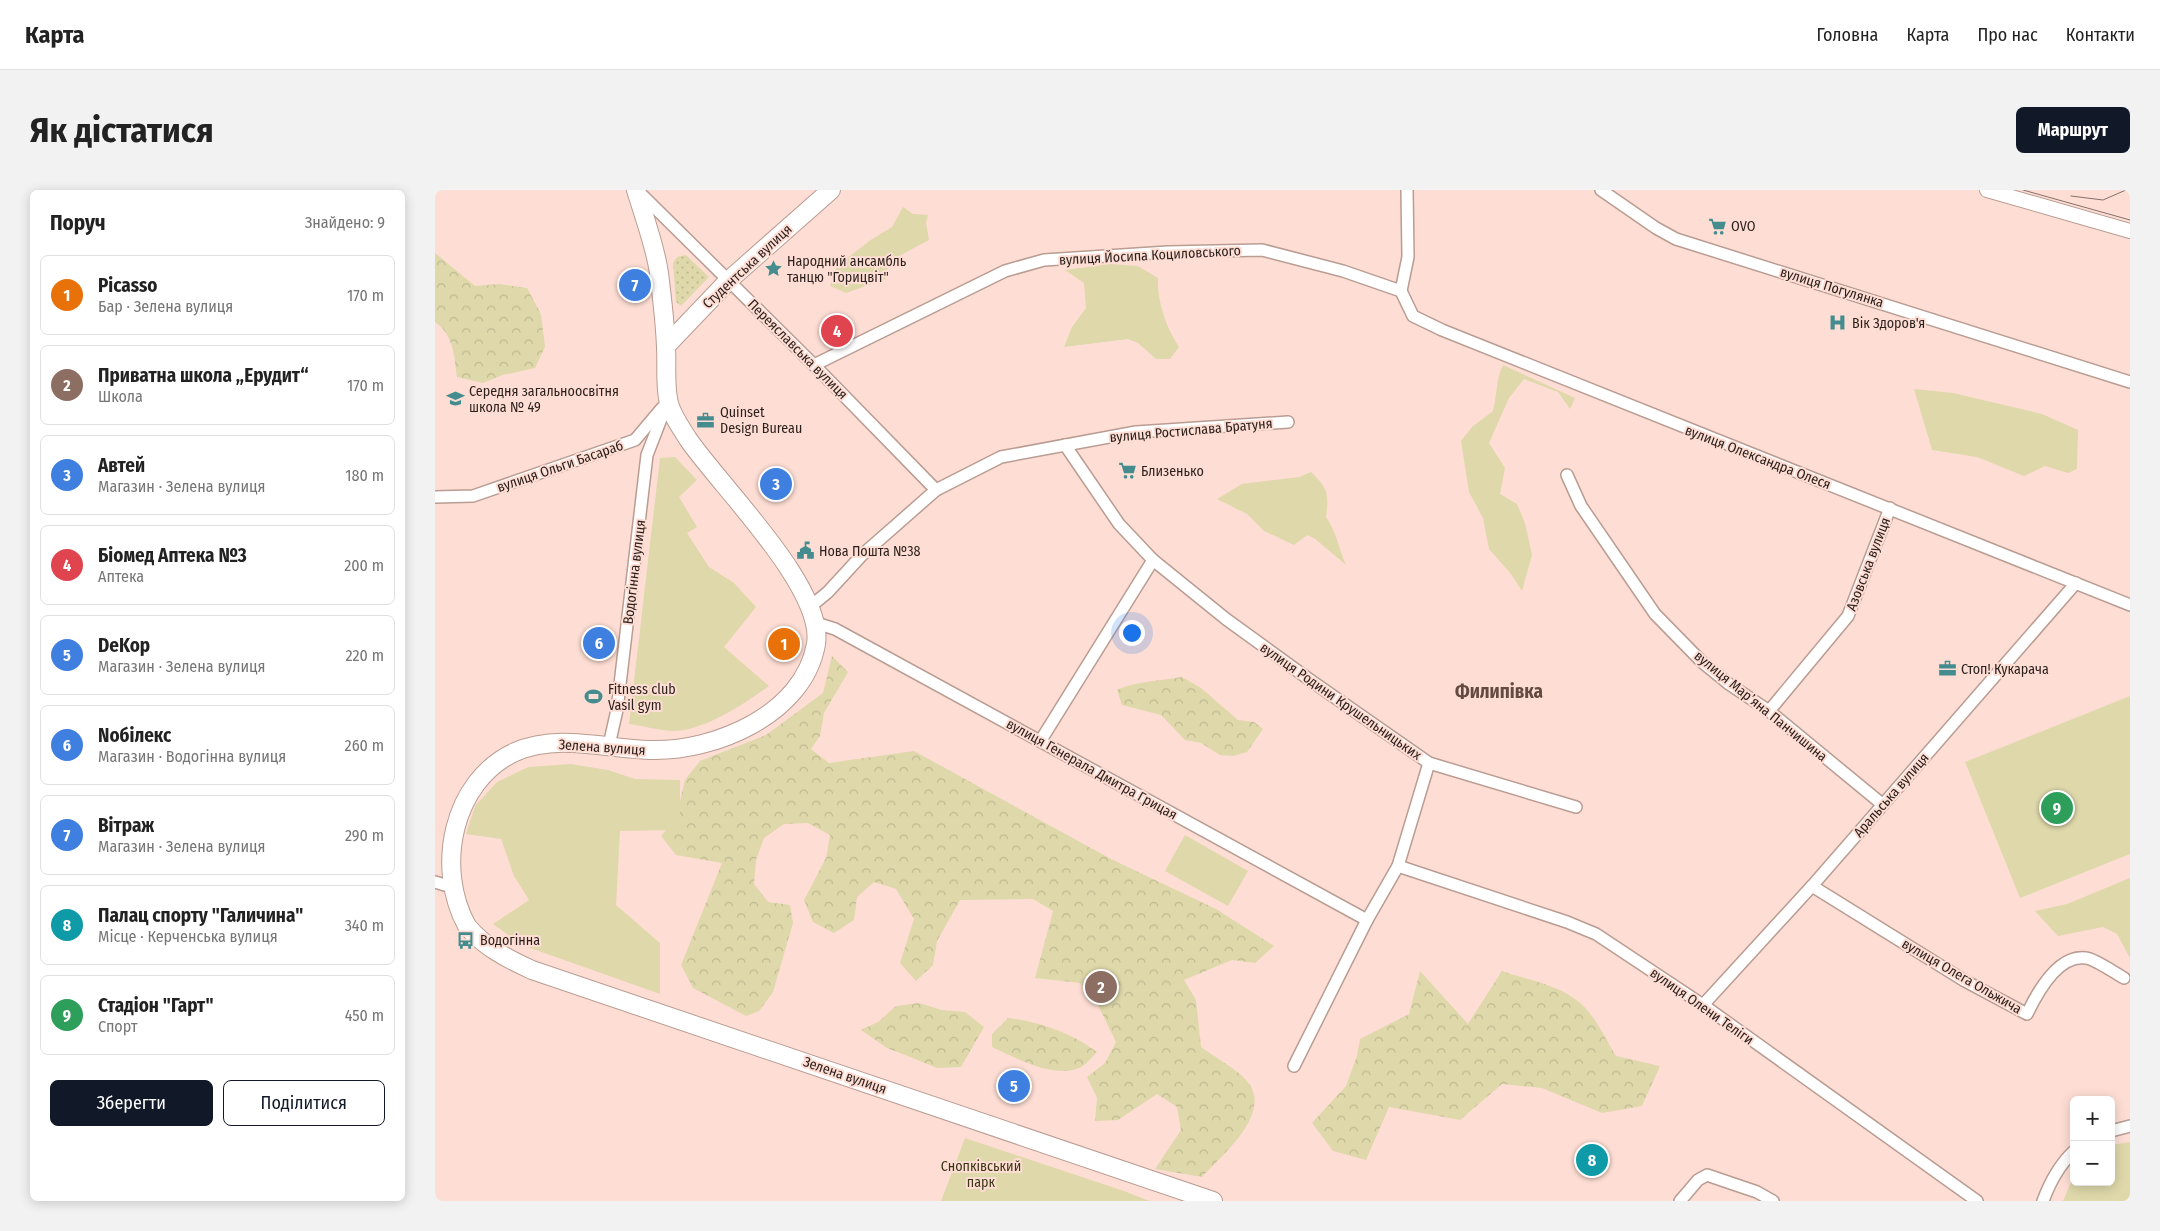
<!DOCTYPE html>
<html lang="uk">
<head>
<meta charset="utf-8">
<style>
  :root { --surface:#fff; --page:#f2f2f2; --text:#222; --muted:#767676; --line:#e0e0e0; --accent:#111827 }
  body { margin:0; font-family:"Fira Sans Condensed",sans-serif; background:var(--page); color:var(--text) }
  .controls { position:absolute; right:15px; bottom:15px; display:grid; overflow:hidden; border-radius:8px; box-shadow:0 2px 12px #0003 }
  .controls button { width:45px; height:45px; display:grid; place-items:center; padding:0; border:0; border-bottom:1px solid var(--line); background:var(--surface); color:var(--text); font:25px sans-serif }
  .you { position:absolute; left:696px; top:442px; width:18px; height:18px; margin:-12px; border:4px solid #fff; border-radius:50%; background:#1a73e8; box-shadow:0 0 0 8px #1a73e833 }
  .badge { display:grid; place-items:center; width:32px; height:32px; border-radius:50%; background:var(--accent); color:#fff; font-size:16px; font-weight:700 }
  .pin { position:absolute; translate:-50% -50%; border:2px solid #fff; box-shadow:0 1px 5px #0006 }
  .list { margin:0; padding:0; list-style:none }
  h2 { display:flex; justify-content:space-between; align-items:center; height:65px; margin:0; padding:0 20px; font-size:21px }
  h2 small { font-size:16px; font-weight:400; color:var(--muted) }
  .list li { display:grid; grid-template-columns:32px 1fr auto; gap:15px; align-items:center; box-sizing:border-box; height:80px; margin:0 10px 10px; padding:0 10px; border:1px solid var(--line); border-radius:8px }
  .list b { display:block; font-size:19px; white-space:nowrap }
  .list p { margin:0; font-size:16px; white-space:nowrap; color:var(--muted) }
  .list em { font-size:16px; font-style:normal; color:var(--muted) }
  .actions { display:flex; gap:10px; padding:15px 20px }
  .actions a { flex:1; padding:11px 0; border:1px solid var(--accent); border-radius:8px; text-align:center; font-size:18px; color:var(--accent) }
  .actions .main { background:var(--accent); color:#fff }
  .map { position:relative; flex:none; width:1695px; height:1011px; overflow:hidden; border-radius:8px }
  header { display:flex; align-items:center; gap:30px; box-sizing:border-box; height:70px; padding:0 25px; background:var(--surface); border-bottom:1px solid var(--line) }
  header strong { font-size:24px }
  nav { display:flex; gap:28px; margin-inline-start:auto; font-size:18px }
  .intro { display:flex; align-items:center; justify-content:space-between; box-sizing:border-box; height:120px; padding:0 30px }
  h1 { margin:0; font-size:35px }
  .button { padding:12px 22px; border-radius:8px; background:var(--accent); color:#fff; font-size:18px; font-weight:700 }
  main { display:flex; gap:30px; padding:0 30px }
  aside { flex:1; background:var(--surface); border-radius:8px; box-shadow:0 2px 12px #0003 }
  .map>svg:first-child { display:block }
  .grass { fill:url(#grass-dots) }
  .forest { fill:url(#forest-crowns) }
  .park { fill:#ded8aa }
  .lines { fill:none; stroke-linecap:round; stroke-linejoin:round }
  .minor-casing { stroke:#b99c92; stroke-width:14 }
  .tertiary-casing { stroke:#b99c92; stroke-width:16 }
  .primary-casing { stroke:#b99c92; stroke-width:20 }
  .minor { stroke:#fff; stroke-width:11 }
  .tertiary { stroke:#fff; stroke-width:14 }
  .primary { stroke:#fff; stroke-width:18 }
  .tram { stroke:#84706a; stroke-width:1 }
  .labels { text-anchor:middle; stroke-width:4; stroke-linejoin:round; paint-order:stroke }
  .poi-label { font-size:14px; fill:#2a1f1b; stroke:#feded4; text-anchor:start }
  .street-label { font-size:14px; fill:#2a1f1b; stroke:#feded4 }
  .park-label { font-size:14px; fill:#3a3614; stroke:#feded4 }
  .district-label { font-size:19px; font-weight:bold; fill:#644b42; stroke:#feded4 }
</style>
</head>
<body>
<header>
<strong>Карта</strong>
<nav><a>Головна</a><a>Карта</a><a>Про нас</a><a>Контакти</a></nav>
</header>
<div class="intro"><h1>Як дістатися</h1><a class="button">Маршрут</a></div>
<main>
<aside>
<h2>Поруч<small>Знайдено: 9</small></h2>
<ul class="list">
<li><span class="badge" style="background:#e8710a">1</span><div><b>Picasso</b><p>Бар · Зелена вулиця</p></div><em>170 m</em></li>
<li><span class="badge" style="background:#8d6e63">2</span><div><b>Приватна школа „Ерудит“</b><p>Школа</p></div><em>170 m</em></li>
<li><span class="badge" style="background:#3f7fe0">3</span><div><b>Автей</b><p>Магазин · Зелена вулиця</p></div><em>180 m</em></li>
<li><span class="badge" style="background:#e0444e">4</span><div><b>Біомед Аптека №3</b><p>Аптека</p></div><em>200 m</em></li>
<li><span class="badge" style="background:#3f7fe0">5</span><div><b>DeKop</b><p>Магазин · Зелена вулиця</p></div><em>220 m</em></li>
<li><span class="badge" style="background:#3f7fe0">6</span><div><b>Nобілекс</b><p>Магазин · Водогінна вулиця</p></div><em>260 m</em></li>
<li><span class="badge" style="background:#3f7fe0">7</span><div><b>Вітраж</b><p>Магазин · Зелена вулиця</p></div><em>290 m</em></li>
<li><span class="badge" style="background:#0f9aa8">8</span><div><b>Палац спорту &quot;Галичина&quot;</b><p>Місце · Керченська вулиця</p></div><em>340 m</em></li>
<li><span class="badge" style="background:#2e9e5b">9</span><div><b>Стадіон &quot;Гарт&quot;</b><p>Спорт</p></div><em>450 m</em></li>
</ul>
<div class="actions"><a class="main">Зберегти</a><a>Поділитися</a></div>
</aside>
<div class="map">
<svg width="1695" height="1011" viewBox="0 0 1695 1011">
  <defs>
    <pattern id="grass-dots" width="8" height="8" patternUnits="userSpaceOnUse" patternTransform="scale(1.25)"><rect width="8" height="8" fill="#ded8aa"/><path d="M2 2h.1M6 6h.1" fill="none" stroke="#bfb992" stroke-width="1.8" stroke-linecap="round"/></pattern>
    <pattern id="forest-crowns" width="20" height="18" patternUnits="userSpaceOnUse" patternTransform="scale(1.25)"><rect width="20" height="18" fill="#ded8aa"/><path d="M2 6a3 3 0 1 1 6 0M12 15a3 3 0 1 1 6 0" fill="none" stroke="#bfb992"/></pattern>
  </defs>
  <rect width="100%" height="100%" fill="#feded4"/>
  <!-- grass -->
  <polygon class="grass" points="251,65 274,87 246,116 241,112 238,73 242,67"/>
  <!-- forest -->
  <g class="forest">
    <path d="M0 63 40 96 64 94 92 98 106 124 110 157 100 178 68 185 48 193 22 187C19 166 19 145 0 132Z"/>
    <path d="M397 466 413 482 389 523 385 546 376 559 394 573 479 561 676 669 781 719 839 756 820 773 797 770 749 790 761 810 766 857C779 867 802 879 812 891 839 923 787 965 767 987L720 979 746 940 742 917 722 904 683 930 660 931 662 908 652 887 670 873 681 852 661 811 645 793 600 788 618 721 598 709 525 710 502 751 498 775 481 791 465 773 479 729 461 699 439 692 422 707 419 730 399 743 378 732 369 710 391 668 395 645 373 633 349 634 329 648 321 670 319 694 333 712 355 715 358 733 338 802 324 821 311 826 258 798 246 775 287 673 241 665 226 646 241 628 250 590 265 571 331 545 388 503Z"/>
    <path d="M747 487 766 498 803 530 819 532 828 539 812 562 798 566 785 565 766 553 750 550 726 525 687 515 682 500C700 491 726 491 747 487Z"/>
    <path d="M985 781 1033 834 1067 781C1090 789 1120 794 1140 809 1159 822 1169 847 1181 866L1225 876 1207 916 1167 923 1107 898 1067 894 1025 930 954 917 931 970 898 961 877 933 911 896 922 866 925 849 974 824Z"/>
    <polygon points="484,813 507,820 530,822 549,837 526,877 502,878 495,875 452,858 426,840 443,832 461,816"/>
    <path d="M573 828C606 832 636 843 662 862 657 867 650 876 644 878 619 889 579 867 557 857V844Z"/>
  </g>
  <!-- park -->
  <g class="park">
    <polygon points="468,17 478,24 493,25 491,33 494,50 453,72 451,89 411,103 395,96 402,76 437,49 457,37"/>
    <path d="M675 74 703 76 723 88C722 112 731 137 744 157L735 169H721L703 153 693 149 629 157 637 137 651 118 649 93 630 80Z"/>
    <path d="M1068 175 1140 208 1135 219 1123 202 1089 189 1074 208 1054 253 1070 278 1065 304 1082 314 1090 333 1097 365 1087 401 1076 384 1054 359 1048 328 1034 302 1026 251 1037 237 1058 221C1062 205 1061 189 1068 175Z"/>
    <polygon points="1479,199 1518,203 1607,224 1643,240 1642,279 1633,283 1610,276 1589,286 1542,267 1497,260"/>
    <path d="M240 267 262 290 244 307 262 337 252 343 274 377 299 393 321 417 289 457 334 496C309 514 268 542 236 541 223 540 208 536 194 534L225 268Z"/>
    <path d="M876 282C893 298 894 304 891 327 901 341 904 359 911 375L879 348 872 345 859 355 829 341 812 324 782 309 807 294 864 287Z"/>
    <polygon points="1695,506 1695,664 1585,708 1530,572"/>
    <polygon points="136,574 173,580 200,589 245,590 245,640 185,641 181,715 225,753 225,804 87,755 58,734 94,710 79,686 66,649 31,644 40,616 62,592 93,577"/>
    <polygon points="750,645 813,681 793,716 730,681"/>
    <polygon points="1695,688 1695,768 1682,744 1668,737 1623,746 1600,721 1632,714"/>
    <polygon points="530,948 689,1001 714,1011 506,1011"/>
    <polygon points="1695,952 1695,1011 1628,1011 1639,985 1639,992 1676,992 1676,955"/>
  </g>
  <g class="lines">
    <defs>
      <g id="minor">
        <polyline points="1166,0 1221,38 1241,49 1695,192"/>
        <polyline points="203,1 379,175 501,300"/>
        <polyline points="966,101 978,126 1007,140 1695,415"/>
        <polyline points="379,175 570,81 609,70 733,62 827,60 908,81 966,101 973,67 972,0"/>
        <polyline points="630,255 684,334 718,370 791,429 875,490 994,573 1141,617"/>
        <polyline points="1132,285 1146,316 1220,424 1267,472 1294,494 1334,521 1447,614"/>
        <polyline points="0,307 38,306 200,250 227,218"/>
        <polyline points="376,416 393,402 427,365 501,300 566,267 701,242 853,232"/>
        <polyline points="381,433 400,439 932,730"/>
        <polyline points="1334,521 1413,426 1455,318"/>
        <polyline points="606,550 718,370"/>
        <polyline points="174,555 182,520 212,265 233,211"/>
        <polyline points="963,676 1132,732 1161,744 1268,815 1542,1011"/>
        <polyline points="0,692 13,696"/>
        <path d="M1377 696 1530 791 1592 824C1602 803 1623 764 1651 768 1660 769 1680 783 1689 788"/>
        <polyline points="1268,815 1377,696 1641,393"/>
        <polyline points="859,876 932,730 963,676 994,573"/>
        <polyline points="1676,941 1695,936"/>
        <polyline points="1245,1011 1263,990 1272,985 1322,1002 1338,1011"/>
        <path d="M1608 1011C1615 992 1624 975 1639 961"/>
      </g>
      <polyline id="tertiary" points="1552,0 1695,41"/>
      <g id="primary">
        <path d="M201 0C209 27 220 55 224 83 227 107 230 132 231 157 232 174 230 192 233 208 234 221 246 238 253 249 285 296 390 398 381 454 369 524 280 562 215 560 170 559 124 543 80 562 17 591 0 678 32 736 49 757 73 769 97 780L778 1011"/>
        <polyline points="231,156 293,91 396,0"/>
      </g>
    </defs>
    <!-- minor casing -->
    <use href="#minor" class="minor-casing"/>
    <!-- tertiary casing -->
    <use href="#tertiary" class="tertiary-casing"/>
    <!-- primary casing -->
    <use href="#primary" class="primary-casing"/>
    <!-- minor -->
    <use href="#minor" class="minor"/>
    <!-- tertiary -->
    <use href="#tertiary" class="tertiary"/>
    <!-- primary -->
    <use href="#primary" class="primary"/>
    <!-- tram -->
    <g class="tram">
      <polyline points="1588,0 1695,30"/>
      <polyline points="1636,6 1668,10 1691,0"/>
    </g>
  </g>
  <!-- icons -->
  <defs>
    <symbol id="supermarket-bare" viewBox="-9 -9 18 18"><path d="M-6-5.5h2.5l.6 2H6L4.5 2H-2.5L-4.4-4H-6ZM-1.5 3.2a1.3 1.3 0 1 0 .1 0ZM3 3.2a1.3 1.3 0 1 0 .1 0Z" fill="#448c8e" stroke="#feded4" stroke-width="2.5" paint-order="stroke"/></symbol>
    <symbol id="sight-bare" viewBox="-9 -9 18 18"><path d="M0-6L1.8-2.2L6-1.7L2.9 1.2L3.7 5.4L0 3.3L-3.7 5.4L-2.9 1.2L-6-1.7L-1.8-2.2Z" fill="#448c8e" stroke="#feded4" stroke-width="2.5" paint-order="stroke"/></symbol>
    <symbol id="hospital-bare" viewBox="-9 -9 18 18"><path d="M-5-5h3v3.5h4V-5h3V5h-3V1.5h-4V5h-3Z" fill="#448c8e" stroke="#feded4" stroke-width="2.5" paint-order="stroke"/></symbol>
    <symbol id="school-bare" viewBox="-9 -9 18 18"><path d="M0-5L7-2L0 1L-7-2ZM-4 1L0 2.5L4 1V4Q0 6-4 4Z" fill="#448c8e" stroke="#feded4" stroke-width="2.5" paint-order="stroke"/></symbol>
    <symbol id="office-bare" viewBox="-9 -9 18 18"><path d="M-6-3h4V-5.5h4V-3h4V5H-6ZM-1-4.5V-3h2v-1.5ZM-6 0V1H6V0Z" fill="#448c8e" stroke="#feded4" stroke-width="2.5" paint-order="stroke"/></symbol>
    <symbol id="civic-bare" viewBox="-9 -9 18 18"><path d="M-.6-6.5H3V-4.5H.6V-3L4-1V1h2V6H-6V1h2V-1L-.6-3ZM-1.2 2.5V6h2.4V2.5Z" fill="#448c8e" stroke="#feded4" stroke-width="2.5" paint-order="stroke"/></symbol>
    <symbol id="stadium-bare" viewBox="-9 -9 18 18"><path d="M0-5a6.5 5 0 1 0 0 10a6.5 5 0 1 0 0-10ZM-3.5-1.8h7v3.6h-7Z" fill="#448c8e" stroke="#feded4" stroke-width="2.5" paint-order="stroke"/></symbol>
    <symbol id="bus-bare" viewBox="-9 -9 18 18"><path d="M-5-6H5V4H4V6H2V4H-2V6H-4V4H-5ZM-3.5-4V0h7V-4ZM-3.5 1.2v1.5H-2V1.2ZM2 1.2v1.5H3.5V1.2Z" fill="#448c8e" stroke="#feded4" stroke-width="2.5" paint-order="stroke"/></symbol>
  </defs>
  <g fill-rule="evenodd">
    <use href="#supermarket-bare" x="1270" y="24" width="25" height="25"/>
    <use href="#sight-bare" x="326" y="66" width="25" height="25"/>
    <use href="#hospital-bare" x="1390" y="120" width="25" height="25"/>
    <use href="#school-bare" x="8" y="196" width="25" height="25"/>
    <use href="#office-bare" x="258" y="218" width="25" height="25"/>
    <use href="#supermarket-bare" x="680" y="268" width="25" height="25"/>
    <use href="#civic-bare" x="358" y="348" width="25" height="25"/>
    <use href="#office-bare" x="1500" y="466" width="25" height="25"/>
    <use href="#stadium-bare" x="146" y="494" width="25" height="25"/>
    <use href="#bus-bare" x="18" y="738" width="25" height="25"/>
  </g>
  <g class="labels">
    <!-- poi labels -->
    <g class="poi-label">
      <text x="1296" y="41">OVO</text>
      <text x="352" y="76">Народний ансамбль<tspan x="352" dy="16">танцю "Горицвіт"</tspan></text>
      <text x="1417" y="138">Вік Здоров'я</text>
      <text x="34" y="206">Середня загальноосвітня<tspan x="34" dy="16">школа № 49</tspan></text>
      <text x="285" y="227">Quinset<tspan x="285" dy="16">Design Bureau</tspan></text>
      <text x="706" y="286">Близенько</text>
      <text x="384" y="366">Нова Пошта №38</text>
      <text x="1526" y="484">Стоп! Кукарача</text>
      <text x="173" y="504">Fitness club<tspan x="173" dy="16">Vasil gym</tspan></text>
      <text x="45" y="755">Водогінна</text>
    </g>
    <!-- street labels -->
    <g class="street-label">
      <text transform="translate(715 65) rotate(-3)" y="5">вулиця Йосипа Коциловського</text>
      <text transform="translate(312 76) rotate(-43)" y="5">Студентська вулиця</text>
      <text transform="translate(1397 97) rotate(17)" y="5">вулиця Погулянка</text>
      <text transform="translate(363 159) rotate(45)" y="5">Переяславська вулиця</text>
      <text transform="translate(756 240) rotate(-5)" y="5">вулиця Ростислава Братуня</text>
      <text transform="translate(1323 267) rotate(21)" y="5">вулиця Олександра Олеся</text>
      <text transform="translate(125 276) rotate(-19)" y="5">вулиця Ольги Басараб</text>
      <text transform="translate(1433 374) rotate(-69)" y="5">Азовська вулиця</text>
      <text transform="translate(199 382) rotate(-83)" y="5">Водогінна вулиця</text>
      <text transform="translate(906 511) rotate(35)" y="5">вулиця Родини Крушельницьких</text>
      <text transform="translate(1326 516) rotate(39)" y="5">вулиця Марʼяна Панчишина</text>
      <text transform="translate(167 557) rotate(4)" y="5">Зелена вулиця</text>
      <text transform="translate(657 579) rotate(29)" y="5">вулиця Генерала Дмитра Грицая</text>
      <text transform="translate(1456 605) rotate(-49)" y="5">Аральська вулиця</text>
      <text transform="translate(1527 786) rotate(30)" y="5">вулиця Олега Ольжича</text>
      <text transform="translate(1267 816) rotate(35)" y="5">вулиця Олени Теліги</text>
      <text transform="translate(410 885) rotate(19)" y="5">Зелена вулиця</text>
    </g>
    <!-- park labels -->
    <g class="park-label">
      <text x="546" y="981">Снопківський<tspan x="546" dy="16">парк</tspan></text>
    </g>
    <!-- district labels -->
    <g class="district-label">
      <text x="1064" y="508">Филипівка</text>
    </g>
  </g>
</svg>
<div class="controls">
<button>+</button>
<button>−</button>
</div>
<div class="you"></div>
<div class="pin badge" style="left:349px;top:454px;background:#e8710a">1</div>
<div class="pin badge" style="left:666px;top:797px;background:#8d6e63">2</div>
<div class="pin badge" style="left:341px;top:294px;background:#3f7fe0">3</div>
<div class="pin badge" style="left:402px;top:141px;background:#e0444e">4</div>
<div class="pin badge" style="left:579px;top:896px;background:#3f7fe0">5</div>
<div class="pin badge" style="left:164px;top:453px;background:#3f7fe0">6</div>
<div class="pin badge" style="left:200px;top:95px;background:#3f7fe0">7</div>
<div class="pin badge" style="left:1157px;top:970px;background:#0f9aa8">8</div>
<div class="pin badge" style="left:1622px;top:618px;background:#2e9e5b">9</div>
</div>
</main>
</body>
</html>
